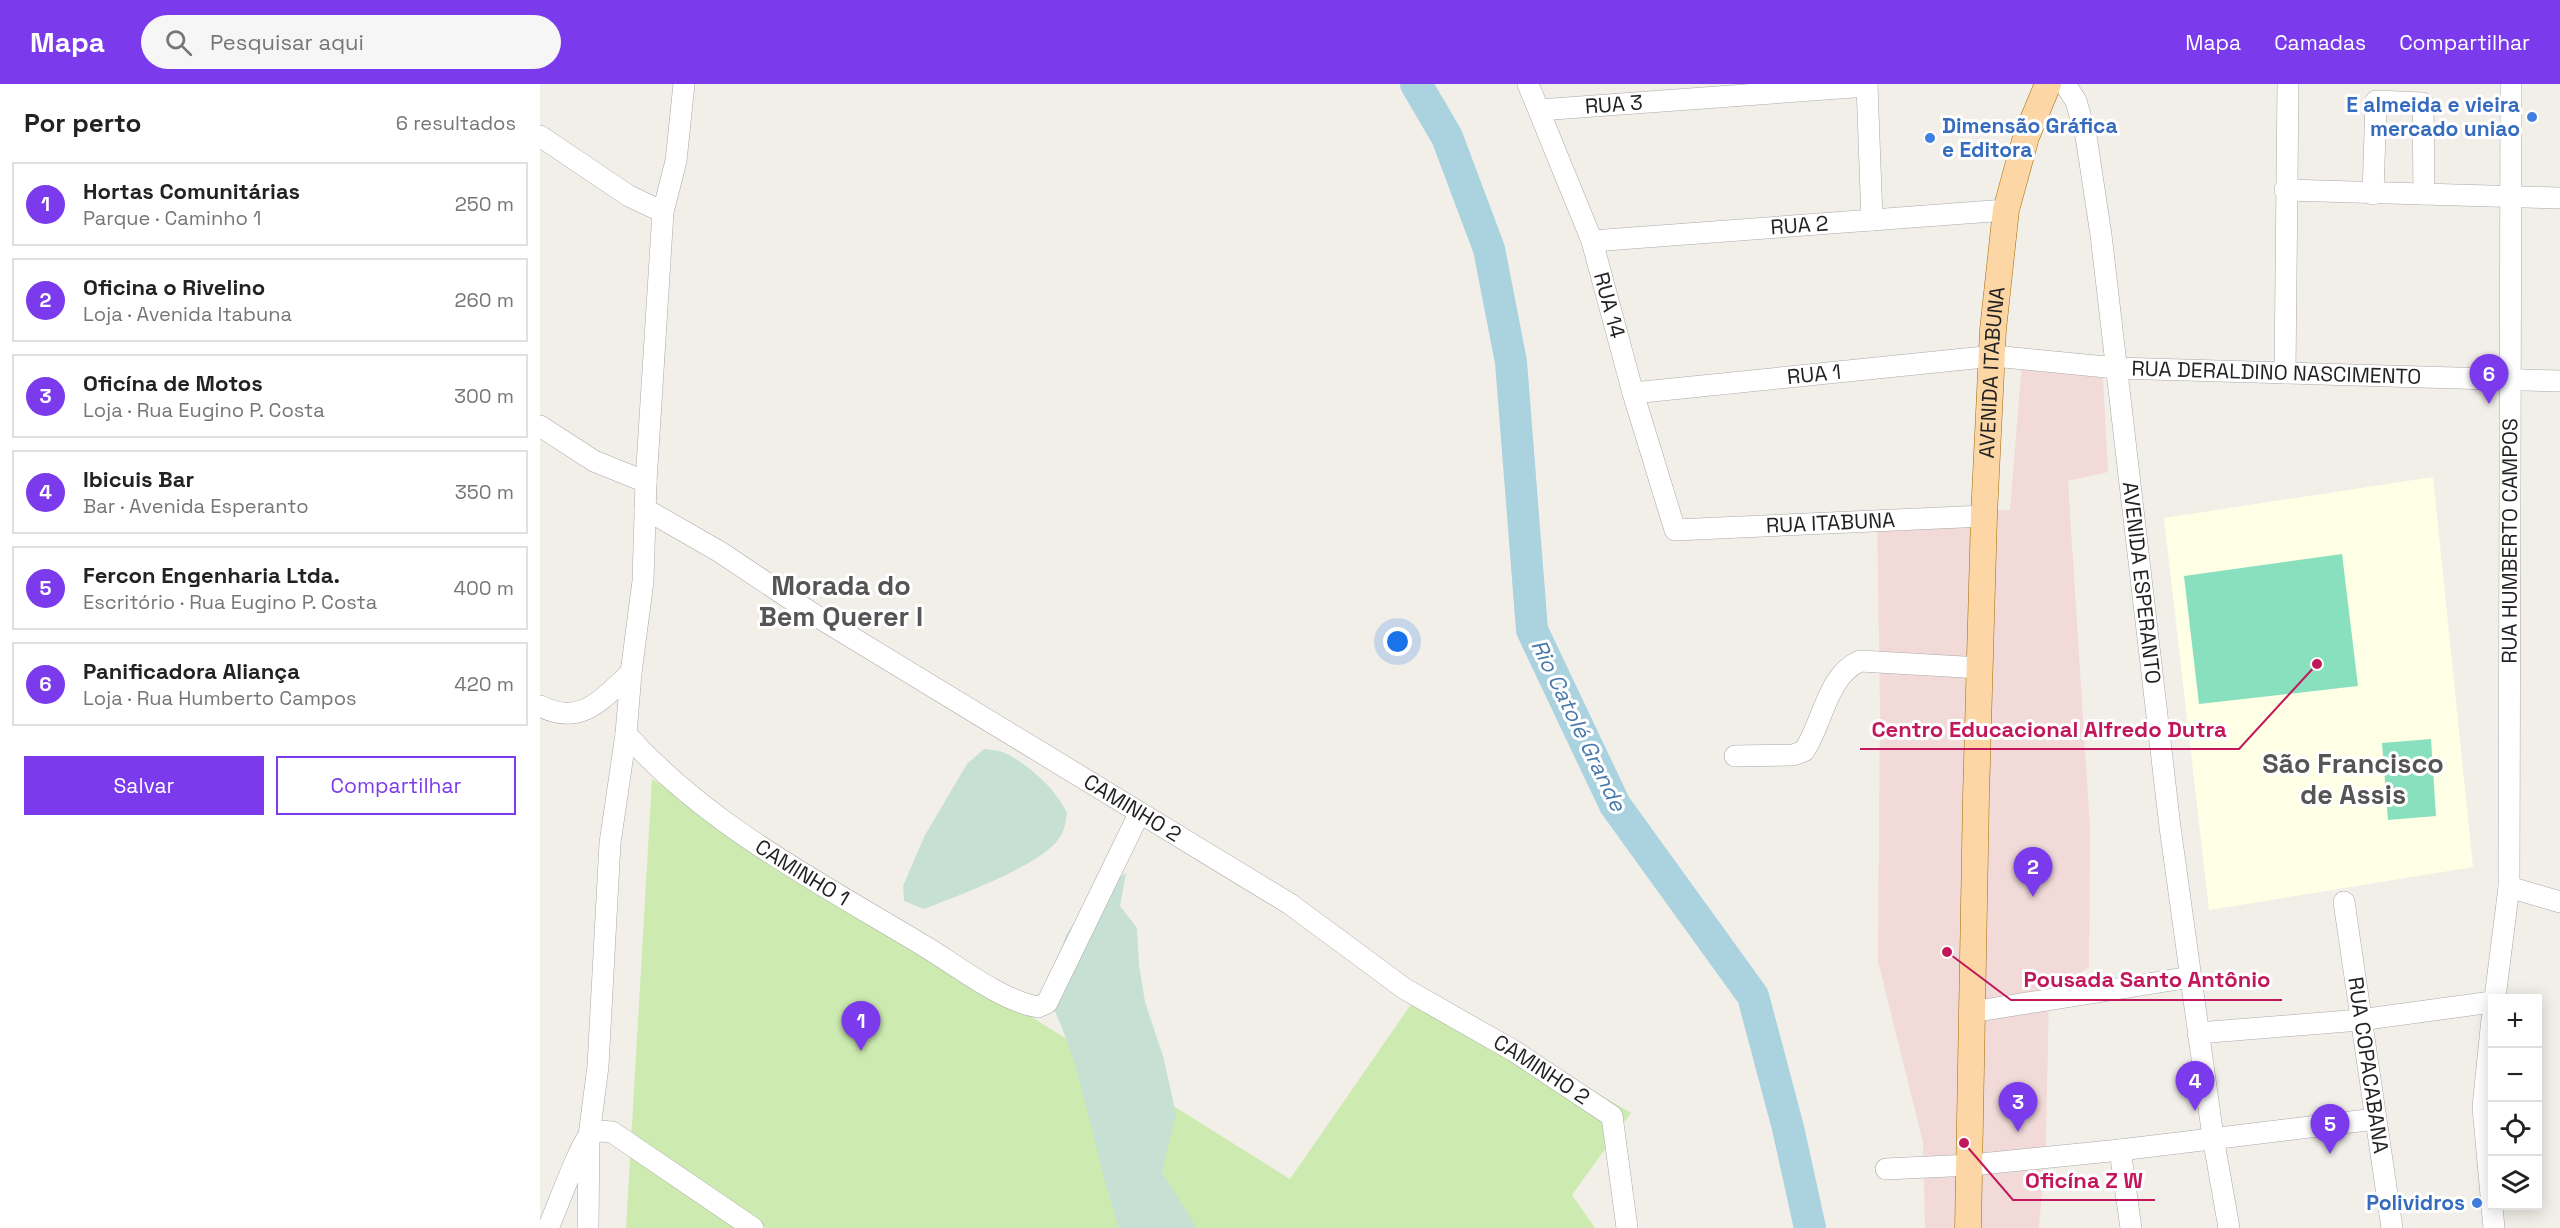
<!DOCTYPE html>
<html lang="pt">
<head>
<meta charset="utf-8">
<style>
  :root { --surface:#fff; --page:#f6f6f6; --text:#222; --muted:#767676; --line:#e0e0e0; --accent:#7c3aed }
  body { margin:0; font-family:"Space Grotesk",sans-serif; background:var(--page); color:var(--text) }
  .controls { position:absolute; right:18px; bottom:18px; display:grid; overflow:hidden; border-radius:0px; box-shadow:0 3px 15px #0003 }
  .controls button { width:54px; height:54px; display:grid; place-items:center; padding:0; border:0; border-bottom:2px solid var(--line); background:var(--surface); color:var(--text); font:30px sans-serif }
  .you { position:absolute; left:858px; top:558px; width:21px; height:21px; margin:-15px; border:4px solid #fff; border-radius:50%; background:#1a73e8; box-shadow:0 0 0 9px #1a73e833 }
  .badge { display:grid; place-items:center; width:39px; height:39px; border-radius:50%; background:var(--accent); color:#fff; font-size:20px; font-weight:700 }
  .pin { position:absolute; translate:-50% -50px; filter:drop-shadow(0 2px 3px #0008) }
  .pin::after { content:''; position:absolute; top:32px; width:21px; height:18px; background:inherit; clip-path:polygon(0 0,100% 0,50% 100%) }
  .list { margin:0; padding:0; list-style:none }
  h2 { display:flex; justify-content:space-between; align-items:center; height:78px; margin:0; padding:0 24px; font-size:26px }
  h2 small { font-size:20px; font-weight:400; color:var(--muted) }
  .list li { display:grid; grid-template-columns:39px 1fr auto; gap:18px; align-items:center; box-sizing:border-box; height:84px; margin:0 12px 12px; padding:0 12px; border:2px solid var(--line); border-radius:0px }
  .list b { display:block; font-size:22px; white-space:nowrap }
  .list p { margin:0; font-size:20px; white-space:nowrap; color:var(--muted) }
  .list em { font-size:20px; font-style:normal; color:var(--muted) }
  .actions { display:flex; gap:12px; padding:18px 24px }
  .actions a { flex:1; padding:14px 0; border:2px solid var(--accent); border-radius:0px; text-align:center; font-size:21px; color:var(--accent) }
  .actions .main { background:var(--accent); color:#fff }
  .icon { flex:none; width:33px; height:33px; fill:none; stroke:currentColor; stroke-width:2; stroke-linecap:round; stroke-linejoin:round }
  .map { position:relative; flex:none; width:2020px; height:1144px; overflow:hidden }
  header { display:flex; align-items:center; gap:36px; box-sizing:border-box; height:84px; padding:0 30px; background:var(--accent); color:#fff }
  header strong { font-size:28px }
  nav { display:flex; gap:33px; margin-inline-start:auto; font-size:21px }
  .search { width:420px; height:54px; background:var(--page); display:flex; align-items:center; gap:15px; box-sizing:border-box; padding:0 21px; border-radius:33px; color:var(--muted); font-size:22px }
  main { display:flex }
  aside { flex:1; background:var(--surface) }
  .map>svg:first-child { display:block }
  .commercial { fill:#f2dad9 }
  .education { fill:#ffffe5 }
  .grass { fill:#cdebb0 }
  .wetland { fill:#c6e0d4 }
  .pitch { fill:#88e0be }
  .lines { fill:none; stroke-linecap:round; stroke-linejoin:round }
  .river { stroke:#aad3df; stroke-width:32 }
  .minor-casing { stroke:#a9a9a9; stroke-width:22 }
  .major-casing { stroke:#a06b00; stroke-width:27 }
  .minor { stroke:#fff; stroke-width:21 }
  .major { stroke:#fcd6a4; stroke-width:26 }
  .shop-dot { fill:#3f7fe0; stroke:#fff; stroke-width:2 }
  .labels { text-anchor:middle; stroke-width:6; stroke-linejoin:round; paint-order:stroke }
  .street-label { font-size:21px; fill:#222; stroke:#fff }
  .shop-label { font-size:21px; font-weight:bold; fill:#366cbe; stroke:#fff; text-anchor:end }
  .water-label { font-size:22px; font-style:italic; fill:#4a7aab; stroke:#fff }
  .district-label { font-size:27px; font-weight:bold; fill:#555; stroke:#fff }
  .leader { fill:none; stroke:#c2185b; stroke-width:2 }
  .callout-dot { fill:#c2185b; stroke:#fff; stroke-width:2 }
  .callout-label { font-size:22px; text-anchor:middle; font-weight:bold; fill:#c2185b; stroke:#fff; stroke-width:6; stroke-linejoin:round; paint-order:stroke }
</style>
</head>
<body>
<header>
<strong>Mapa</strong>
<div class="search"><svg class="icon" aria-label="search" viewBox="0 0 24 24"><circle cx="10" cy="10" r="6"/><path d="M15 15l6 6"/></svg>Pesquisar aqui</div>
<nav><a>Mapa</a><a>Camadas</a><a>Compartilhar</a></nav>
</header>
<main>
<aside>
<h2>Por perto<small>6 resultados</small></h2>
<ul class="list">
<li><span class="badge">1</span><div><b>Hortas Comunitárias</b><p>Parque · Caminho 1</p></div><em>250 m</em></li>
<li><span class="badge">2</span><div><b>Oficina o Rivelino</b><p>Loja · Avenida Itabuna</p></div><em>260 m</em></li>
<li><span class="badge">3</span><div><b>Oficína de Motos</b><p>Loja · Rua Eugino P. Costa</p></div><em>300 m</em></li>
<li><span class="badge">4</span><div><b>Ibicuis Bar</b><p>Bar · Avenida Esperanto</p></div><em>350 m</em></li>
<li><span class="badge">5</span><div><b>Fercon Engenharia Ltda.</b><p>Escritório · Rua Eugino P. Costa</p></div><em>400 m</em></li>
<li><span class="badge">6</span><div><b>Panificadora Aliança</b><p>Loja · Rua Humberto Campos</p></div><em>420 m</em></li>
</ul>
<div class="actions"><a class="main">Salvar</a><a>Compartilhar</a></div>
</aside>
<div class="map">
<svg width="2020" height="1144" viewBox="0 0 2020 1144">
  <rect width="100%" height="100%" fill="#f2efe9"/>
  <!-- commercial -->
  <polygon class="commercial" points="1482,278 1563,294 1568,388 1528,397 1550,745 1549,883 1509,910 1506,1055 1499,1144 1385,1144 1383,1058 1338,877 1340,624 1337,428 1470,426"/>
  <!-- education -->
  <polygon class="education" points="1893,393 1933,783 1669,826 1624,434"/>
  <!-- grass -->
  <polygon class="grass" points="112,695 750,1095 881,906 1091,1029 1032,1111 1055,1144 86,1144"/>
  <!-- wetland -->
  <g class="wetland">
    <path d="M444 665C451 666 460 666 467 670 490 682 516 705 527 729 526 736 525 745 521 751 507 780 414 813 384 825L364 817 363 802 385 751 427 680Z"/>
    <path d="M586 789 580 822 597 844 599 881 605 918 623 972 636 1030 622 1088 657 1144H579C553 1066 544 984 507 910L526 851 553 812Z"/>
  </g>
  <!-- pitch -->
  <g class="pitch">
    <polygon points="1802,470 1818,602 1659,620 1644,492"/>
    <polygon points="1891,655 1896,732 1848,736 1842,659"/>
  </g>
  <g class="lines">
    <!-- river -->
    <polyline class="river" points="876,0 907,53 949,165 971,278 992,546 1075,721 1213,912 1248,1044 1270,1144"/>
    <defs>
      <g id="minor">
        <path id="s1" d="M988 0 1052 157 1093 309 1135 446 1444 432"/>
        <polyline points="1327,0 1332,136"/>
        <path id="s2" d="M1525 0 1536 17 1546 52 1561 151 1630 743 1673 1053 1689 1144"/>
        <path id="s3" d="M999 26 1327 2"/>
        <polyline points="0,52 89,112 123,128"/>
        <polyline points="1745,106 2020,114"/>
        <polyline points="1833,110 1836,17 1883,19 1884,110"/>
        <path id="s4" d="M1052 157 1466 126"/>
        <polyline points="1745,289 1748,0"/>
        <path id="s5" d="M1093 309 1454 272 1576 284 2020 297"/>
        <polyline points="0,342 54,377 106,398"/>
        <path id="s6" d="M105 425 180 468 270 528 750 820 865 905 974 967 1072 1032 1087 1144"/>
        <path d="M0 622C42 643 61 615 91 589L103 497 106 398 123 128 136 77 144 0"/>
        <path id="s7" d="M86 650C168 742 282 800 386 863 417 882 462 917 498 923L507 919 599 730"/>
        <path d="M1195 672 1253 671 1264 667C1283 639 1287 591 1320 577L1441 584"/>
        <polyline points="1969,803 2020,818"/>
        <path id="s8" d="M1804 818 1852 1144"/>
        <path id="s9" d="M1955 914 1969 803 1971 0"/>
        <polyline points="1431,928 1651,893"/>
        <polyline points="1952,935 1943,1023 1954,1144"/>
        <polyline points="1658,949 1820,936 1952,918"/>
        <polyline points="1580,1066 1591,1144"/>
        <polyline points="1346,1085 1431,1081 1580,1066 1835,1035"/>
        <path d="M8 1144C16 1127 40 1060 49 1052 56 1046 63 1047 72 1048L213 1144"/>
        <polyline points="48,1144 49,1052 58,982 70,759 86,650 91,589"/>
      </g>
      <g id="major">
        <path id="s10" d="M1428 1144 1436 713 1444 432 1453 246 1466 126 1486 53 1508 0"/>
      </g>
    </defs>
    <!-- minor casing -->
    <use href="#minor" class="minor-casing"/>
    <!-- major casing -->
    <use href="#major" class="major-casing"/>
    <!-- minor -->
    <use href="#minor" class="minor"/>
    <!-- major -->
    <use href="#major" class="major"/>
  </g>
  <!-- markers -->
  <g class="shop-dot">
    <circle cx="1992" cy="33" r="6"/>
    <circle cx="1390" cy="54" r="6"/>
    <circle cx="1937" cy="1119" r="6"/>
  </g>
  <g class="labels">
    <!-- street labels -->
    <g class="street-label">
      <text dy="7" stroke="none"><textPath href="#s3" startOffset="75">RUA 3</textPath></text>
      <text dy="7" stroke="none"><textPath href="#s4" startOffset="208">RUA 2</textPath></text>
      <text dy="7" stroke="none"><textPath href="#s1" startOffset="236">RUA 14</textPath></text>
      <text dy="7" stroke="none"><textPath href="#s10" startOffset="856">AVENIDA ITABUNA</textPath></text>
      <text dy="7" stroke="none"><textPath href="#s5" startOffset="646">RUA DERALDINO NASCIMENTO</textPath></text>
      <text dy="7" stroke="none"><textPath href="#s5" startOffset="182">RUA 1</textPath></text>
      <text dy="7" stroke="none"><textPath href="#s1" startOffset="626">RUA ITABUNA</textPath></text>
      <text dy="7" stroke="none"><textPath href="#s9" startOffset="458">RUA HUMBERTO CAMPOS</textPath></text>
      <text dy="7" stroke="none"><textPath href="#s2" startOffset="507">AVENIDA ESPERANTO</textPath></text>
      <text dy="7" stroke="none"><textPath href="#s6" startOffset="572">CAMINHO 2</textPath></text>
      <text dy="7" stroke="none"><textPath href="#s7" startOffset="225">CAMINHO 1</textPath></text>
      <text dy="7" stroke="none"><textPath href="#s8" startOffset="165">RUA COPACABANA</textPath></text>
      <text dy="7" stroke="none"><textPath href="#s6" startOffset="1058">CAMINHO 2</textPath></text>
    </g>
    <!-- shop labels -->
    <g class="shop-label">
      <text x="1980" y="28">E almeida e vieira<tspan x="1980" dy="24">mercado uniao</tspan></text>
      <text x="1402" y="49" text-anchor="start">Dimensão Gráfica<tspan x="1402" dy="24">e Editora</tspan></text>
      <text x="1925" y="1126">Polividros</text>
    </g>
    <!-- water labels -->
    <g class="water-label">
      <text transform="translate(1039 641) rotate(64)" y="8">Rio Catolé Grande</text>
    </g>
    <!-- district labels -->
    <g class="district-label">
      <text x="301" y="511">Morada do<tspan x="301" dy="31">Bem Querer I</tspan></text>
      <text x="1813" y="689">São Francisco<tspan x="1813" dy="31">de Assis</tspan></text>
    </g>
  </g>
  <!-- callouts -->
  <path class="leader" d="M1777 580L1699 665H1320M1407 868L1471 916H1742M1424 1059L1473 1116H1615"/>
  <g class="callout-dot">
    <circle cx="1777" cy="580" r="6"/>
    <circle cx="1407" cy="868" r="6"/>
    <circle cx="1424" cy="1059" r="6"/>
  </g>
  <g class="callout-label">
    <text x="1509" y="653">Centro Educacional Alfredo Dutra</text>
    <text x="1607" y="903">Pousada Santo Antônio</text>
    <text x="1544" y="1104">Oficína Z W</text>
  </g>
</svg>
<div class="controls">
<button>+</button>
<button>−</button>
<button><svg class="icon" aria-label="locate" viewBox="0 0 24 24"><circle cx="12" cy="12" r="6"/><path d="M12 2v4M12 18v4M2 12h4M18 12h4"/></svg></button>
<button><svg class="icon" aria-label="layers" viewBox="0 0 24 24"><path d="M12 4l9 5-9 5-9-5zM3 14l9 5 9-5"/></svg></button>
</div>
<div class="you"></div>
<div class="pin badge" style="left:321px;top:967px">1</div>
<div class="pin badge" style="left:1493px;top:813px">2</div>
<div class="pin badge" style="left:1478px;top:1048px">3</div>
<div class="pin badge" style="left:1655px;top:1027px">4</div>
<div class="pin badge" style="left:1790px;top:1070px">5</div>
<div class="pin badge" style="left:1949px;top:320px">6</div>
</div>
</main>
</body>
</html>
